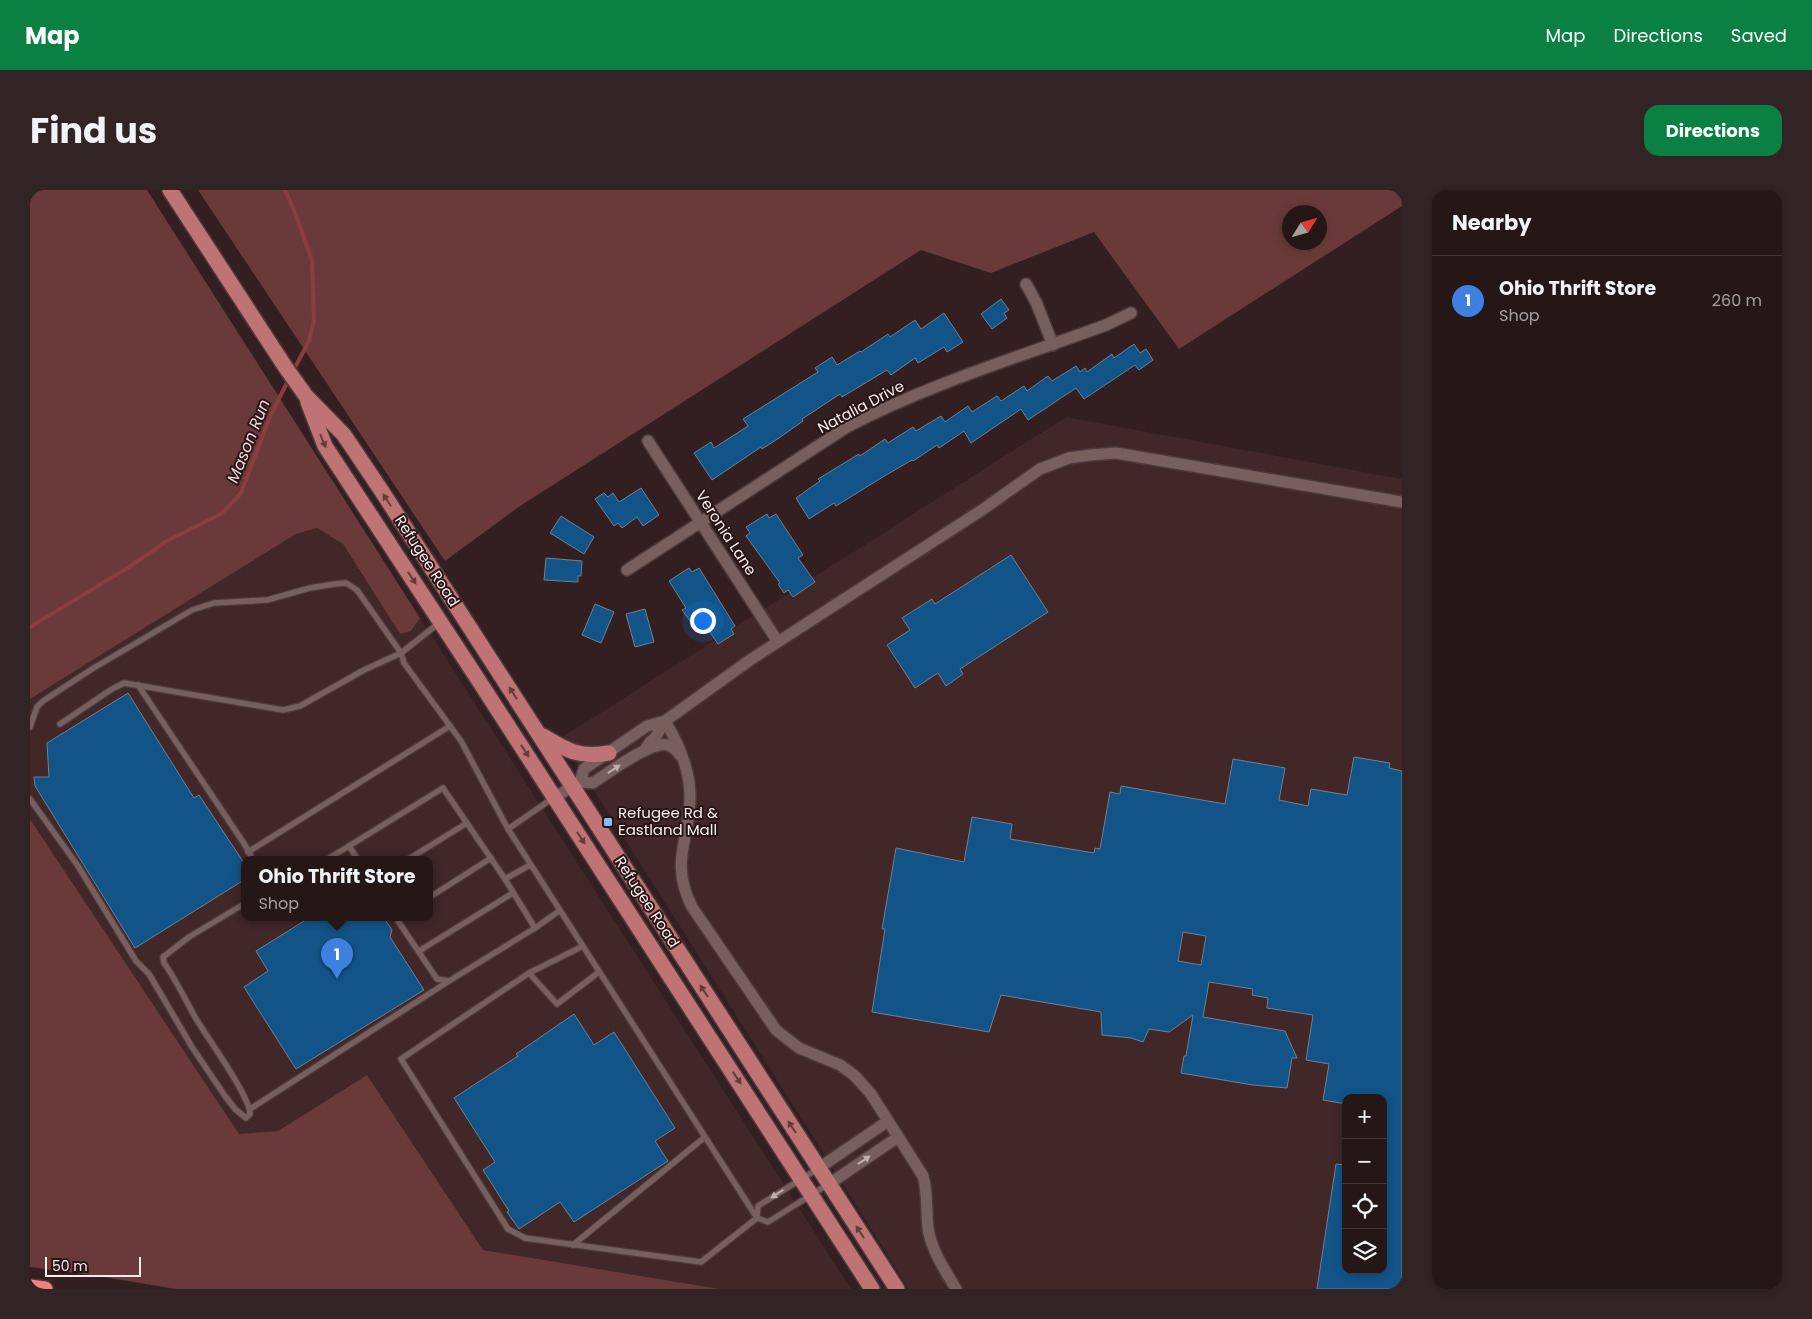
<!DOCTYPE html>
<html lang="en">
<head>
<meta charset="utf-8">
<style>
  :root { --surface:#261717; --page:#322424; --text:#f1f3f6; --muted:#a49fa1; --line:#423636; --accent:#0b8043 }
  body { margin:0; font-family:Poppins,sans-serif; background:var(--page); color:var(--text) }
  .controls { position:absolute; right:15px; bottom:15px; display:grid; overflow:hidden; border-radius:10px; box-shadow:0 2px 8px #0003 }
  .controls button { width:45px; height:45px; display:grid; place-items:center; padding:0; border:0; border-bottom:1px solid var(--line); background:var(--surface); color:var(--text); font:25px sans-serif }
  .compass { position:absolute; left:1252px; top:15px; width:45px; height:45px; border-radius:50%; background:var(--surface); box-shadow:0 2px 8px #0003; rotate:53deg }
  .scale { position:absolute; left:15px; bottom:12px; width:96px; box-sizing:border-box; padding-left:5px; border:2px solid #fbecec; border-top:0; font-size:14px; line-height:18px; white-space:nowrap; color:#fbecec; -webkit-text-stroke:4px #281515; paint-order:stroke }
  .you { position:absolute; left:672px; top:430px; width:18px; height:18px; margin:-12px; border:4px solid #fff; border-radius:50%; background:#1a73e8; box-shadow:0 0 0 8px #1a73e833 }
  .badge { display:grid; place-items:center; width:32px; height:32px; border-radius:50%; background:var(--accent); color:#fff; font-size:16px; font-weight:700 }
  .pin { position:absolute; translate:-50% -41px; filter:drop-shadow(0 1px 2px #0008) }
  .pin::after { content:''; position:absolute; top:26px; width:18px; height:15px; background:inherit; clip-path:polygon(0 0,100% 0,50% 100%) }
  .popup { position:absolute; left:211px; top:666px; width:192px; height:65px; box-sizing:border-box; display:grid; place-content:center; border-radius:10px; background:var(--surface); filter:drop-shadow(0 1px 4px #0005); font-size:16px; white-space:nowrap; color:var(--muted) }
  .popup b { font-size:19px; color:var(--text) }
  .popup::after { content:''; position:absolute; left:50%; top:100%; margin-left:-10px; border:10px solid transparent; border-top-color:var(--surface) }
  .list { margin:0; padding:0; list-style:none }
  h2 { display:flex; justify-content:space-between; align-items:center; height:65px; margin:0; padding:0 20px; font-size:21px }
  h2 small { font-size:16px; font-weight:400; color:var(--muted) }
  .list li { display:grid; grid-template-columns:32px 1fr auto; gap:15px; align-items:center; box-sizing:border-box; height:90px; padding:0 20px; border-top:1px solid var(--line) }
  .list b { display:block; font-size:19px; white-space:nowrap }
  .list p { margin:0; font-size:16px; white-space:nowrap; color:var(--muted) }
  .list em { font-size:16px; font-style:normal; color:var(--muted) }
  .icon { flex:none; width:28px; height:28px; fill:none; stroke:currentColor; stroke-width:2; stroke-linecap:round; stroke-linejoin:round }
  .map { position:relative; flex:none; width:1372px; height:1099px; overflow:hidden; border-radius:15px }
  header { display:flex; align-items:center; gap:30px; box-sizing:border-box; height:70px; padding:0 25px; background:var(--accent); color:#fff }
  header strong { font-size:24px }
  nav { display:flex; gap:28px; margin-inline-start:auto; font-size:18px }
  .intro { display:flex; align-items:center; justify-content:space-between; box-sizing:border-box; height:120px; padding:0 30px }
  h1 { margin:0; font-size:35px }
  .button { padding:12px 22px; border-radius:15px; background:var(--accent); color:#fff; font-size:18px; font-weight:700 }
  main { display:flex; gap:30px; padding:0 30px }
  aside { flex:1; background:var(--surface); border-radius:15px; box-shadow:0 2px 8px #0003 }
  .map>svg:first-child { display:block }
  .built { fill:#412727; fill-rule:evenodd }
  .green { fill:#6a3a3a; fill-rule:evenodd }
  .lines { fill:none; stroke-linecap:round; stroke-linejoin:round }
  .stream { stroke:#8b3d40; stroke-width:4 }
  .building { fill:#125488; stroke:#6f8090; fill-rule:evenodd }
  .service-casing { stroke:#4c3a3a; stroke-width:8 }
  .minor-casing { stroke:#4c3a3a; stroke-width:14 }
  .primary-casing { stroke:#4c3a3a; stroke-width:18 }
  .motorway-casing { stroke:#4c3a3a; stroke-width:18 }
  .service { stroke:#775f5e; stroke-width:5.5 }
  .minor { stroke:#775f5e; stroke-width:11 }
  .primary { stroke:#c07374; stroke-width:15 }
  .motorway { stroke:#f18083; stroke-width:15 }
  .oneway { fill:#653b3b }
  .oneway2 { fill:#c0adac }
  .poi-dot { fill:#7ebef9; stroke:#281515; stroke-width:2 }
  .labels { text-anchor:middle; stroke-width:4; stroke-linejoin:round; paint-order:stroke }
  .street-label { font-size:15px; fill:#fbecec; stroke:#281515 }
  .poi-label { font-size:15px; fill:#fbecec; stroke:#281515; text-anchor:start }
  .water-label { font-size:16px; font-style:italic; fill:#f1d9d8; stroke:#281515 }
</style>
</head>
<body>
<header>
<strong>Map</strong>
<nav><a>Map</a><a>Directions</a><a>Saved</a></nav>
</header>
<div class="intro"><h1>Find us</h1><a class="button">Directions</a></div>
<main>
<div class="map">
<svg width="1372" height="1099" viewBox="0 0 1372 1099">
  <rect width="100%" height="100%" fill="#331f1f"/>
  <!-- built -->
  <g class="built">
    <path d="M1036 227 1372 289V1099H879L531 548ZM1316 908H1353V1080H1316Z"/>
    <path d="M287 338 313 354 370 444 381 441 390 428 821 1099H690L453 1060 337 885 248 941 209 944 0 629V509L266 344ZM214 670H400V728H214Z"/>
  </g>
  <!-- green -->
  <g class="green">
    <polygon points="0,0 117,0 390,428 381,441 370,444 313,354 287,338 266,344 0,509"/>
    <path d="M168 0H1372V16L1149 159 1064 42 961 83 891 60 487 318 415 371ZM1260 22H1290V52H1260Z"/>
    <polygon points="0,629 209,944 248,941 337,885 453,1060 690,1099 146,1099 62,1085 0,1077"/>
  </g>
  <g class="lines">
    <!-- stream -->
    <g class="stream">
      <polyline points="255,0 266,25 282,70 284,130 279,151 263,181"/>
      <polyline points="0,437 99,377 135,352 191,324 211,303 241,224 259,189"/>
    </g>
  </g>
  <!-- building -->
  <g class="building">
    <polygon points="971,109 979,120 974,123 977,128 962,139 951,124"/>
    <polygon points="914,123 933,152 917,162 914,157 888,173 885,168 861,185 857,180 812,207 810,204 772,229 773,231 749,248 732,259 731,257 682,290 664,263 681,252 684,258 718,236 713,229 788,182 785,178 802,167 807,175 830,161 831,162 858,144 860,147 885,130 891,139"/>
    <polygon points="1104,154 1110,163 1116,159 1123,170 1109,180 1105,175 1054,209 1046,198 998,230 991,219 941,253 934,241 909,258 907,255 883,271 882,270 856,285 806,316 804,313 779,329 766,308 790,291 788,289 829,264 830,266 855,249 858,253 883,237 886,241 911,226 915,232 938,216 942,222 967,206 971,211 994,196 997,201 1018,186 1022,191 1046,176 1050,182 1055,178 1057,182 1082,164 1084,168"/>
    <polygon points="611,298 629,325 613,336 607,327 592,338 588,333 584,336 565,309 574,303 578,307 583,303 589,312"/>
    <polygon points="737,324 739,328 746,324 773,365 768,368 785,392 763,407 758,400 754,403 748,394 750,393 716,346 720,343 716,337"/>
    <polygon points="531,326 564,347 554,364 520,343"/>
    <polygon points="981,365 1018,422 930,479 933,484 916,496 908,483 885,498 857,455 880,440 872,428 902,409 905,414"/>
    <polygon points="516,368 552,371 551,386 548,386 548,392 514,390"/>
    <polygon points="659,378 662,382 669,378 705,436 701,439 704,444 688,454 672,431 669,433 665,427 660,431 652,420 656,418 639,391"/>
    <polygon points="565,414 584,422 571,453 552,445"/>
    <polygon points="615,419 624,452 605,457 596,424"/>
    <polygon points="98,503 164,608 169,605 214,673 214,690 105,758 5,596 4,587 19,587 17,553"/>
    <path d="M1324 567 1360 573 1359 578 1372 581V1099H1287L1306 974 1316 975V1080H1353V908H1316V914L1293 910 1299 874 1276 870 1283 825 1237 818 1238 808 1222 805 1223 799 1179 792 1173 827 1255 841 1267 868H1262L1257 898 1223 895 1151 883 1154 866H1156L1163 825 1139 842 1119 839 1113 852 1101 848 1072 845 1071 822 971 805 959 842 842 822 855 739H852L866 658 934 672 942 627 982 634 980 649 1064 663 1065 658 1070 659 1080 602 1090 604 1091 596 1195 614 1203 569 1255 578 1249 610 1278 616 1281 599 1317 605ZM1153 742 1176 746 1171 775 1148 771Z"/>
    <polygon points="279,728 354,728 362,740 360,747 394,800 266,879 214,797 238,781 226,761"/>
    <polygon points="544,824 564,855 584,842 645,938 625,951 638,971 544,1032 530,1012 489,1039 477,1022 479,1021 453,980 465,972 424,908 488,866 486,864"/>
  </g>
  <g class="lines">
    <defs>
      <g id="service">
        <polyline points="409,433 371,463 374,473 431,551 478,639 727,1028 671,1072 495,1048 478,1039 371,869 499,783 553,756"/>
        <polyline points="108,495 215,655 223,670"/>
        <polyline points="0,537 7,517 13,511 62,479 162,420 184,413 237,410 280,398 305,394 316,393 327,400 371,463 334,480 270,516 253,520 94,493 82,499 30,534"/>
        <path d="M0 609 48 676 106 771 119 784 162 857 195 906 205 919 216 928 220 924C220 906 176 846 165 827 155 809 146 790 134 773L133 767 159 747 214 714"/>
        <polyline points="478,639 523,608"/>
        <polyline points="218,662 420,536"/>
        <polyline points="296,670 319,656"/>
        <polyline points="328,670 319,656 413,598 475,689"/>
        <polyline points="377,670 437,633"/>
        <polyline points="500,675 475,689 505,738 529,721"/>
        <polyline points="400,707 461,668"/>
        <polyline points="366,728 407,789 419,791 505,738"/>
        <polyline points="389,761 483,703"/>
        <polyline points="499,783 527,814 569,782"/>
        <polyline points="220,919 419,791"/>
        <polyline points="789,978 728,1016 727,1028 738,1032 797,995"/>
        <polyline points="543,1055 675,947"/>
      </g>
      <g id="minor">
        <polyline points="996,94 1006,112 1023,155"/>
        <polyline points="618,251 748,452"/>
        <path d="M597 380 817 237C899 194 989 167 1076 135L1101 123"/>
        <path d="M635 531C649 554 660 580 660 607 660 651 639 671 662 717L746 840 769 858 810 875 824 885 841 904 893 986C898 1003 896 1020 898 1038 901 1060 915 1080 926 1099"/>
        <polyline points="616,558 620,552 625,548 635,531"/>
        <path d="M550 592 563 593C578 583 622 550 638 555 643 557 647 561 650 565"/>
        <polyline points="525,607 550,592 554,579 617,536 635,531 720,470 952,320 1010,279 1039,268 1060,265 1086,263 1372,312"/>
        <polyline points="789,978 858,931"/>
        <polyline points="799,994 868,947"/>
      </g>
      <g id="primary">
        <polyline points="140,0 256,178 276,206 314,245 351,300 867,1099"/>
        <polyline points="278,212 295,256 449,491 842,1099"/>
        <path d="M513 546C538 561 549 568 579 563"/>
      </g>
      <polyline id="motorway" points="0,1097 15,1099"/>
    </defs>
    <!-- service casing -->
    <use href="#service" class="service-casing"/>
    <!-- minor casing -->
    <use href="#minor" class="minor-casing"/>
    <!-- primary casing -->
    <use href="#primary" class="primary-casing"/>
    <!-- motorway casing -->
    <use href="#motorway" class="motorway-casing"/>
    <!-- service -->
    <use href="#service" class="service"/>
    <!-- minor -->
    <use href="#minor" class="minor"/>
    <!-- primary -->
    <use href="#primary" class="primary"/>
    <!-- motorway -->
    <use href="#motorway" class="motorway"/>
  </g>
  <!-- one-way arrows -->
  <defs><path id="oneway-solid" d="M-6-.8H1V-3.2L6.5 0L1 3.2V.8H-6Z" transform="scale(1.25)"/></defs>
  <g class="oneway">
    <use href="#oneway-solid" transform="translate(293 251) rotate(67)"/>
    <use href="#oneway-solid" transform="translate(357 310) rotate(-123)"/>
    <use href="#oneway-solid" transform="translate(382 388) rotate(56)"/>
    <use href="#oneway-solid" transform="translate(483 503) rotate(-123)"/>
    <use href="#oneway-solid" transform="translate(495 561) rotate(57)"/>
    <use href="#oneway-solid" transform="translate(551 648) rotate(57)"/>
    <use href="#oneway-solid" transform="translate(674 801) rotate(-123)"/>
    <use href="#oneway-solid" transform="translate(707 888) rotate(57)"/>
    <use href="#oneway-solid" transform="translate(762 937) rotate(-123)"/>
    <use href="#oneway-solid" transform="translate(830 1042) rotate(-123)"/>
  </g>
  <g class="oneway2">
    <use href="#oneway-solid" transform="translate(584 579) rotate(-33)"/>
    <use href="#oneway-solid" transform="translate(834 970) rotate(-34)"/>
    <use href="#oneway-solid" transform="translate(747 1004) rotate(147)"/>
  </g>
  <!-- markers -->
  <rect class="poi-dot" x="573" y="627" width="10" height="10" rx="2.5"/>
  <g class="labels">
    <!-- street labels -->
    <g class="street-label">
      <text transform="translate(831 217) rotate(-28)" y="5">Natalia Drive</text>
      <text transform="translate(696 343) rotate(57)" y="5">Veronia Lane</text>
      <text transform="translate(397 371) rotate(57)" y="5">Refugee Road</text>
      <text transform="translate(617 712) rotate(57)" y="5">Refugee Road</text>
    </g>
    <!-- poi labels -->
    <g class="poi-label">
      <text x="588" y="628">Refugee Rd &amp;<tspan x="588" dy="17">Eastland Mall</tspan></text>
    </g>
    <!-- water labels -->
    <g class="water-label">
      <text transform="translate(218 251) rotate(-68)" y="6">Mason Run</text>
    </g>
  </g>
</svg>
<div class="controls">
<button>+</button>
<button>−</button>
<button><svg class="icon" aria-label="locate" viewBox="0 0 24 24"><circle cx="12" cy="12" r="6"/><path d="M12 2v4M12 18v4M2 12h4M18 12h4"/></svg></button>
<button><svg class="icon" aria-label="layers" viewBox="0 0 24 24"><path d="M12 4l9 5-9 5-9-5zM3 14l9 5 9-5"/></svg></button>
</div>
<svg class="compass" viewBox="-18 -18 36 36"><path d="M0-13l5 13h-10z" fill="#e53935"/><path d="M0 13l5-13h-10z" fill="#a49fa1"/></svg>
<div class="scale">50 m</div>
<div class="you"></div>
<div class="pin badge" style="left:307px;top:789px;background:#3f7fe0">1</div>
<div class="popup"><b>Ohio Thrift Store</b>Shop</div>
</div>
<aside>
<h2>Nearby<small></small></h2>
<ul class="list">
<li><span class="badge" style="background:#3f7fe0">1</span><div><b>Ohio Thrift Store</b><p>Shop</p></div><em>260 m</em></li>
</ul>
</aside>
</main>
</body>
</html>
